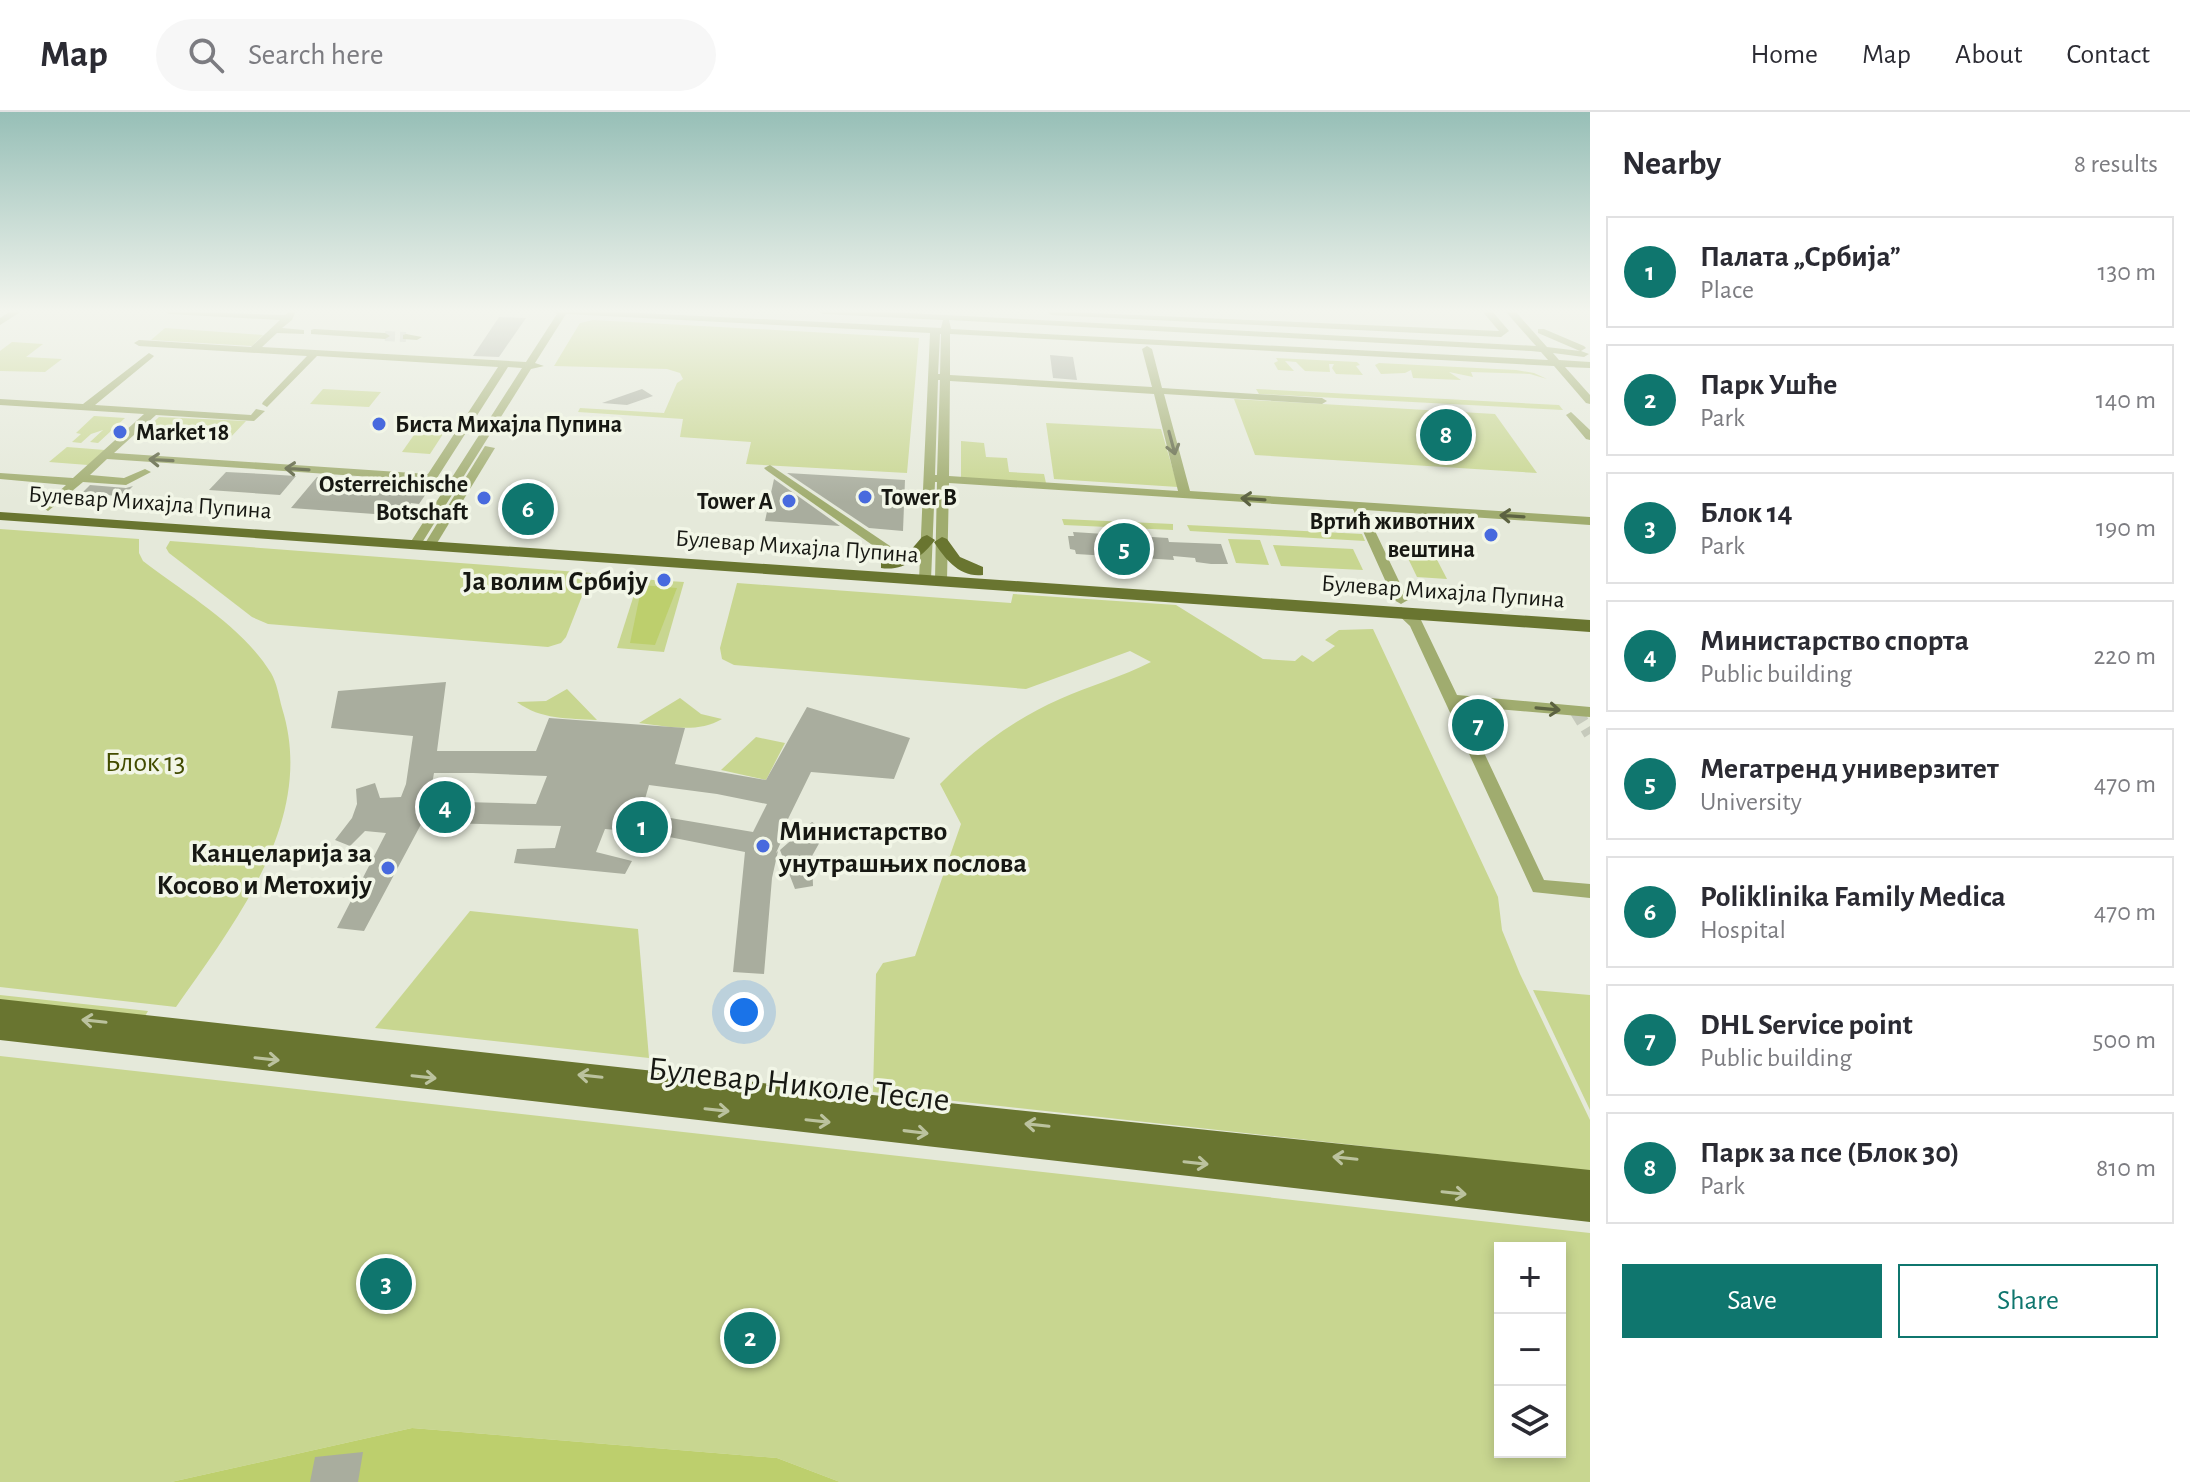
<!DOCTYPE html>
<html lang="en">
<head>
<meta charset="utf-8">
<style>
  :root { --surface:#fff; --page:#f7f7f7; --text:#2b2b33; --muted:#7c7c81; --line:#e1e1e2; --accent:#0f766e }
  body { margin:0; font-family:"Alegreya Sans",sans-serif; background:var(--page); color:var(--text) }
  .controls { position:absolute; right:24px; bottom:24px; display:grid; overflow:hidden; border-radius:0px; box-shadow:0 4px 12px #0003 }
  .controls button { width:72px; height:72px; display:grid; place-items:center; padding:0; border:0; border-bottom:2px solid var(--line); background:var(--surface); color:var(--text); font:40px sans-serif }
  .you { position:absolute; left:744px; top:900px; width:28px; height:28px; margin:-20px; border:6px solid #fff; border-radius:50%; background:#1a73e8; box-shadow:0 0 0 12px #1a73e833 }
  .badge { display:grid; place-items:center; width:52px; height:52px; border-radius:50%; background:var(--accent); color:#fff; font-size:26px; font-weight:700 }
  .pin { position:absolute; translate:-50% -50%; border:4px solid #fff; box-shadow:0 2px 8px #0006 }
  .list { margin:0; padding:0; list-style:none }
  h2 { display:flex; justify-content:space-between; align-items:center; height:104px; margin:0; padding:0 32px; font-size:34px }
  h2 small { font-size:26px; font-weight:400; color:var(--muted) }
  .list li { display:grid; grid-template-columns:52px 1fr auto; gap:24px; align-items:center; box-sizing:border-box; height:112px; margin:0 16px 16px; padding:0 16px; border:2px solid var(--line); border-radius:0px }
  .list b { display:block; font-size:30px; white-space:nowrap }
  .list p { margin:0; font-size:26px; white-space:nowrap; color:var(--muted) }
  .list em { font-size:26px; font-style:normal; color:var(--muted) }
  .actions { display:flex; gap:16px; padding:24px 32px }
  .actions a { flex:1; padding:18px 0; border:2px solid var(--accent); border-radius:0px; text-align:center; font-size:28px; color:var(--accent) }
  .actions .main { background:var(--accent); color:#fff }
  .icon { flex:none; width:44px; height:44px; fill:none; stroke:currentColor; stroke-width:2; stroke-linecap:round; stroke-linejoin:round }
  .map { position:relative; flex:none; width:1590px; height:1370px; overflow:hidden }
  header { display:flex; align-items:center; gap:48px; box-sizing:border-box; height:112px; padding:0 40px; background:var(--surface); border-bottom:2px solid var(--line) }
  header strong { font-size:38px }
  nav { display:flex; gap:44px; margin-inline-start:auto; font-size:28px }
  .search { width:560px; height:72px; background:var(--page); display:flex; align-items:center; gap:20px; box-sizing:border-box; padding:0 28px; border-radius:44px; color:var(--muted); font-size:30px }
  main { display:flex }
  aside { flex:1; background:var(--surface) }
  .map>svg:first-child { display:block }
  .green { fill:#c8d690; fill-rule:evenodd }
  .water { fill:#bdcf6d }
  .building { fill:#a9ad9e; fill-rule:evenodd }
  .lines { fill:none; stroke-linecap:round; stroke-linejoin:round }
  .minor-tunnel-far1 { stroke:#c6cabc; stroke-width:10; stroke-dasharray:10 5; stroke-linecap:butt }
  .minor-tunnel { stroke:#c6cabc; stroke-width:13; stroke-dasharray:13 7; stroke-linecap:butt }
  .minor { fill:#a0ac6f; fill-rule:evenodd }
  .major { fill:#697530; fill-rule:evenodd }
  .oneway { stroke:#5c6241 }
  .oneway2 { stroke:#bbc29e }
  .poi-dot { fill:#486ade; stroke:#f2f6e7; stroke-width:3 }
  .labels { text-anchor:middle; stroke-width:7; stroke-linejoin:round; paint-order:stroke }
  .far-poi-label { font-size:24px; font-weight:bold; fill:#171813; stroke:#f2f6e7; text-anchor:start }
  .far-street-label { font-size:24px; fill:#171813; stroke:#f2f6e7 }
  .poi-label { font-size:28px; font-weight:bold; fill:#171813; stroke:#f2f6e7; text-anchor:end }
  .park-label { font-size:28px; fill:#424c00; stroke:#f2f6e7 }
  .near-street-label { font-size:34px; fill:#171813; stroke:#f2f6e7 }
</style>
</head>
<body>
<header>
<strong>Map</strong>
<div class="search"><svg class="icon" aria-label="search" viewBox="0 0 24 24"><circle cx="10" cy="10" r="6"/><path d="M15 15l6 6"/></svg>Search here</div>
<nav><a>Home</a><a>Map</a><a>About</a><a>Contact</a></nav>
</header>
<main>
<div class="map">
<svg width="1590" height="1370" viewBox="0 0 1590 1370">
  <rect width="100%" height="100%" fill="#e5e9da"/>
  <!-- green -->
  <g class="green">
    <polygon points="593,208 919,226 907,361 746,352 751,330 680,325 683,307 578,300 580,296 664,301 677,271 683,267 680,261 667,257 554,254 580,211"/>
    <polygon points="165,216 263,223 252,234 151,228"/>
    <polygon points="12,230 43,232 26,245 62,247 45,260 0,259 0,239"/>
    <polygon points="1276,246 1357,250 1360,253 1356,254 1363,263 1336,262 1332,256 1334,252 1329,252 1330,260 1305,259 1296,250 1285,249 1294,259 1278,258 1274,251 1278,249"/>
    <polygon points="1379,251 1516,258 1534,261 1547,267 1530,262 1471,260 1473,265 1449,260 1461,268 1413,266 1411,258 1405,261 1381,262 1375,253"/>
    <polygon points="323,277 381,280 369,295 310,292"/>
    <polygon points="1256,277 1559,293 1563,298 1259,282"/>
    <polygon points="1234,287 1495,302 1537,361 1255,343"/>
    <polygon points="94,304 125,306 98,331 90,330 103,318 91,322 81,331 72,330 81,322 76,321"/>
    <polygon points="159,305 246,309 228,328 140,323"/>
    <polygon points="1046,311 1161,317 1178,375 1054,367"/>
    <polygon points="416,320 443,322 430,342 402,340"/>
    <polygon points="961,329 984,331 986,345 1007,346 1009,360 1044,362 1046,371 961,366"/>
    <polygon points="67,335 105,338 88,353 49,350"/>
    <polygon points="1062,407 1173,412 1173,418 1064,413"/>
    <polygon points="1187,413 1362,422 1365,429 1190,419"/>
    <path d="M0 417 139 427V441L143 449C186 482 242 514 271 561 277 571 279 585 282 596 317 707 235 810 176 895L0 875Z"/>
    <polygon points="1228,427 1260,428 1269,453 1236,451"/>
    <polygon points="170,429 591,461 566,525 561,531 548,535 268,512 252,505 169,441 166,436"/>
    <polygon points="1273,433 1353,437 1363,458 1281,454"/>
    <polygon points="1404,438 1433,440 1447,467 1417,465"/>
    <polygon points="639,467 684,470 664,540 617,536"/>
    <path d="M737 471 1011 491 1013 482 1176 493 1263 547 1295 549 1302 543 1313 550 1335 534 1325 528 1339 518 1373 517 1498 785 1502 818 1520 862 1590 1008V1059L873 980 876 862 883 851 915 844 961 712 940 672C975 636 1013 608 1060 587 1089 574 1122 565 1151 550L1130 539 1026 577 734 553 722 547 720 536Z"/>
    <path d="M567 577 597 608C568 606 541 608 517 590L546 589Z"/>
    <path d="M680 586 701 602 722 607C697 622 666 614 639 611Z"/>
    <polygon points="756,625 785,631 766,668 721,658"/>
    <polygon points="470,799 638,817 649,946 375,916"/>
    <polygon points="1533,878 1590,883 1590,998"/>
    <polygon points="0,883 148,899 144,906 0,890"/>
    <path d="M0 944 1590 1121V1370H840L777 1346 412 1316 171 1370H0ZM1500 1136H1560V1340H1500Z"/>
  </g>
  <!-- water -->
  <g class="water">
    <polygon points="642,473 677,476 655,533 630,531"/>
    <polygon points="412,1316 777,1346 840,1370 171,1370"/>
  </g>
  <!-- building -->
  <g class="building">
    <polygon points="499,205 526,206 499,245 473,244"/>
    <polygon points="1050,243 1073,245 1077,268 1053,266"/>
    <polygon points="642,277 653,284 627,293 602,291"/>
    <polygon points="226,360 264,362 296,364 280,383 209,378"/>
    <polygon points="787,361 905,368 903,419 869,416"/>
    <polygon points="317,365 382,369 432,373 419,392 411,391 402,404 291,396"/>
    <polygon points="774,367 840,414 765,409"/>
    <polygon points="90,373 126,376 133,374 124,383 115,384 83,380"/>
    <polygon points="1073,420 1168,426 1169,430 1221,432 1228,452 1211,452 1196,450 1195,446 1173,444 1174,448 1076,442 1075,438 1070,437 1068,424 1074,424"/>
    <path d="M446 570 437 639H536L549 606 685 616 675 652 766 668 807 595 910 626 894 667 811 660 787 709 790 710 776 741 778 739 772 766 764 862 733 860 745 740 649 721 605 717 596 740 632 749 625 762 514 751 517 737 555 736 561 714 443 711 445 702 426 703 364 819 337 816 386 721 365 719 350 734 335 728 352 706 357 692 356 677 375 671 380 686 401 685 406 672 413 624 331 616 338 579ZM434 661H473L547 664 536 692 429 689ZM649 673 717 682 767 692 753 720 641 701Z"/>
    <polygon points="812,710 826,719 812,744 813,774 795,777 780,738"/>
    <polygon points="363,1340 358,1370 310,1370 315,1345"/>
  </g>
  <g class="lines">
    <!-- minor-tunnel-far1 -->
    <polyline class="minor-tunnel-far1" points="385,224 406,225"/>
    <!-- minor-tunnel -->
    <polyline class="minor-tunnel" points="1576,599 1590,622"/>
    <!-- minor -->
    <g class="minor">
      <polygon points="11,199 22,199 0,213 0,206"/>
      <path d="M164 199 285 203 290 199H296L292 208 282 216 304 218V222L277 221 262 235 526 250 557 202 552 199H601L941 216 943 208 823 202 818 199H868L1536 234 1505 199H1515L1547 235 1580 239 1538 221V217H1544L1584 234 1586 236 1581 239 1589 242 1584 245 1553 241 1559 248 1590 250V256L1565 255 1590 283V292L1586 291 1554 254 950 222V263L1152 275 1142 237 1147 234 1152 237 1162 276 1322 286 1327 289 1322 292 1164 282 1190 379 1590 405V413L1365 398 1408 488 1401 492 1394 488 1353 397 949 371 947 468 941 472 935 468 937 370H935L931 468 925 472 919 468 930 221 566 202 535 251 544 254 531 257 420 434H412L410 431 522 256 508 255 437 366 431 369 107 347 90 363 124 366 145 357 151 360 126 373 83 370 48 399 42 395 66 373 0 367V361L73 366 144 302 0 293V287L83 292 149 241 154 244 152 246 95 293 251 303 256 297 265 299 254 309 156 303 114 341 428 362 498 255 317 244 267 295 262 292 263 290 307 244 139 234 134 231 139 228 251 235 280 208 169 202ZM949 208 1531 239 1541 240 1548 248 951 217ZM940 222H941L940 262H938ZM938 268H940L937 363H935ZM950 269 1154 282 1178 379 949 364Z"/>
      <polygon points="1047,199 1499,219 1482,199 1492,199 1509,219 1501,225 1051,203"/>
      <polygon points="314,217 385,221 390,224 385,227 311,222 311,218"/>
      <polygon points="406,222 422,225 417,228 403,227 403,223"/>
      <polygon points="1571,300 1590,318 1590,328 1586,327 1566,303"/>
      <polygon points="485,334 495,336 434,436 426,436 424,433"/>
      <polygon points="770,353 893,436 893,442 885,442 766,358 764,356"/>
      <polygon points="1401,495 1421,508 1457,583 1590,595 1590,605 1462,594 1544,768 1590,772 1590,786 1533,780 1410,514 1394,499"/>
    </g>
    <!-- major -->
    <g class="major">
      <polygon points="0,400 1590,508 1590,520 0,408"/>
      <path d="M927 423 935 428C923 444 903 460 881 456V450L910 439 922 425Z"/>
      <path d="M942 425 947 427 960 445 983 455V463C960 466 945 447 934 430Z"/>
      <polygon points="0,887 863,982 1590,1058 1590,1110 0,928"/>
    </g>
  </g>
  <!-- one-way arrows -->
  <defs><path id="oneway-shaft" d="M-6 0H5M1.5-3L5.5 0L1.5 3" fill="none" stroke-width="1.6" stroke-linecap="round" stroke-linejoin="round" transform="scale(2)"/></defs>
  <g class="oneway">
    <use href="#oneway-shaft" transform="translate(1172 331) rotate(75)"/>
    <use href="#oneway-shaft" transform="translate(161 348) rotate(-177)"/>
    <use href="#oneway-shaft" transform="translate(297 357) rotate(-176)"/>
    <use href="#oneway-shaft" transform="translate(1253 387) rotate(-176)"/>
    <use href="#oneway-shaft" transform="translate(1512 404) rotate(-176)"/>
    <use href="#oneway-shaft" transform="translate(1548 597) rotate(5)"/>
  </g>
  <g class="oneway2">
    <use href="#oneway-shaft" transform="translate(94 909) rotate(-174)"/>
    <use href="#oneway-shaft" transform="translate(267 947) rotate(6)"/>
    <use href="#oneway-shaft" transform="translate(590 964) rotate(-174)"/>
    <use href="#oneway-shaft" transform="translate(424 965) rotate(6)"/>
    <use href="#oneway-shaft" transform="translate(717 998) rotate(6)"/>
    <use href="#oneway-shaft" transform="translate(818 1009) rotate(6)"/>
    <use href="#oneway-shaft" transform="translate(1037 1013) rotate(-174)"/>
    <use href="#oneway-shaft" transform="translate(916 1020) rotate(7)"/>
    <use href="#oneway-shaft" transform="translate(1345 1046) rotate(-174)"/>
    <use href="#oneway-shaft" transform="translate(1196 1051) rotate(6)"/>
    <use href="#oneway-shaft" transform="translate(1454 1081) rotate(6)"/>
  </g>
  <!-- sky -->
  <linearGradient id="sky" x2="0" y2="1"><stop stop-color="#97bfb7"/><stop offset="0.51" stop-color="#f3f5ee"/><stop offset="1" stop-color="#f3f5ee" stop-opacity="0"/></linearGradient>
  <rect width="1590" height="390" fill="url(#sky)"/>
  <!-- markers -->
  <g class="poi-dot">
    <circle cx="379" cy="312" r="8"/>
    <circle cx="120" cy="320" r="8"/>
    <circle cx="865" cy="385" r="8"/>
    <circle cx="484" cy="386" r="8"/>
    <circle cx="789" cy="389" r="8"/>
    <circle cx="1491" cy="423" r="8"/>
    <circle cx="664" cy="468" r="8"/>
    <circle cx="763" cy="734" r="8"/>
    <circle cx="388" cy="756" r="8"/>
  </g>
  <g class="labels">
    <!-- far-poi labels -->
    <g class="far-poi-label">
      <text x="395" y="320">Биста Михајла Пупина</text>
      <text x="136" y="328">Market 18</text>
      <text x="468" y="380" text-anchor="end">Osterreichische<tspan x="468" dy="28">Botschaft</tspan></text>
      <text x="881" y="393">Tower B</text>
      <text x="773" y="397" text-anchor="end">Tower A</text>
      <text x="1475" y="417" text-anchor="end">Вртић животних<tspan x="1475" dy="28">вештина</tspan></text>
    </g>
    <!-- far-street labels -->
    <g class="far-street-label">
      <text transform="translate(150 390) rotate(4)" y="8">Булевар Михајла Пупина</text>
      <text transform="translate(797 434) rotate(4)" y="8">Булевар Михајла Пупина</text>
      <text transform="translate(1443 479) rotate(4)" y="8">Булевар Михајла Пупина</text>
    </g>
    <!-- poi labels -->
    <g class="poi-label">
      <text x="648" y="478">Ја волим Србију</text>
      <text x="779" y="728" text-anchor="start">Министарство<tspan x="779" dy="32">унутрашњих послова</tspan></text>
      <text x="372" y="750">Канцеларија за<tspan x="372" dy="32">Косово и Метохију</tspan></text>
    </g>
    <!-- park labels -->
    <g class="park-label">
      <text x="145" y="659">Блок 13</text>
    </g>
    <!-- near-street labels -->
    <g class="near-street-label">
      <text transform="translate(799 971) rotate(6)" y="12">Булевар Николе Тесле</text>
    </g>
  </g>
</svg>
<div class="controls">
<button>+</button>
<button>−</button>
<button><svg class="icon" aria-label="layers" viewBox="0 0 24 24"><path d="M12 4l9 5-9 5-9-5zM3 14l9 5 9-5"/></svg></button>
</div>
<div class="you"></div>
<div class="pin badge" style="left:642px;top:715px">1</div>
<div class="pin badge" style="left:750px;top:1226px">2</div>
<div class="pin badge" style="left:386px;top:1172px">3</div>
<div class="pin badge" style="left:445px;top:695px">4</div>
<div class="pin badge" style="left:1124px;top:437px">5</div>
<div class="pin badge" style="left:528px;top:397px">6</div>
<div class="pin badge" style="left:1478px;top:613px">7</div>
<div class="pin badge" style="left:1446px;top:323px">8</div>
</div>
<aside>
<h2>Nearby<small>8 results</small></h2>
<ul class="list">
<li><span class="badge">1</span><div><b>Палата „Србија”</b><p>Place</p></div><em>130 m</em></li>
<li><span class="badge">2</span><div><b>Парк Ушће</b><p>Park</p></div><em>140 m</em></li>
<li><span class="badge">3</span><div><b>Блок 14</b><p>Park</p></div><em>190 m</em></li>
<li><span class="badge">4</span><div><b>Министарство спорта</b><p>Public building</p></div><em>220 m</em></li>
<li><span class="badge">5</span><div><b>Мегатренд универзитет</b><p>University</p></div><em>470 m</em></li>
<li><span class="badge">6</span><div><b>Poliklinika Family Medica</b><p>Hospital</p></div><em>470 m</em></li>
<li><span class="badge">7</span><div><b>DHL Service point</b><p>Public building</p></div><em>500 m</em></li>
<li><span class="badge">8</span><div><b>Парк за псе (Блок 30)</b><p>Park</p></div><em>810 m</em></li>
</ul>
<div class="actions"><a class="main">Save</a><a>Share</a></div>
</aside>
</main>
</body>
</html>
